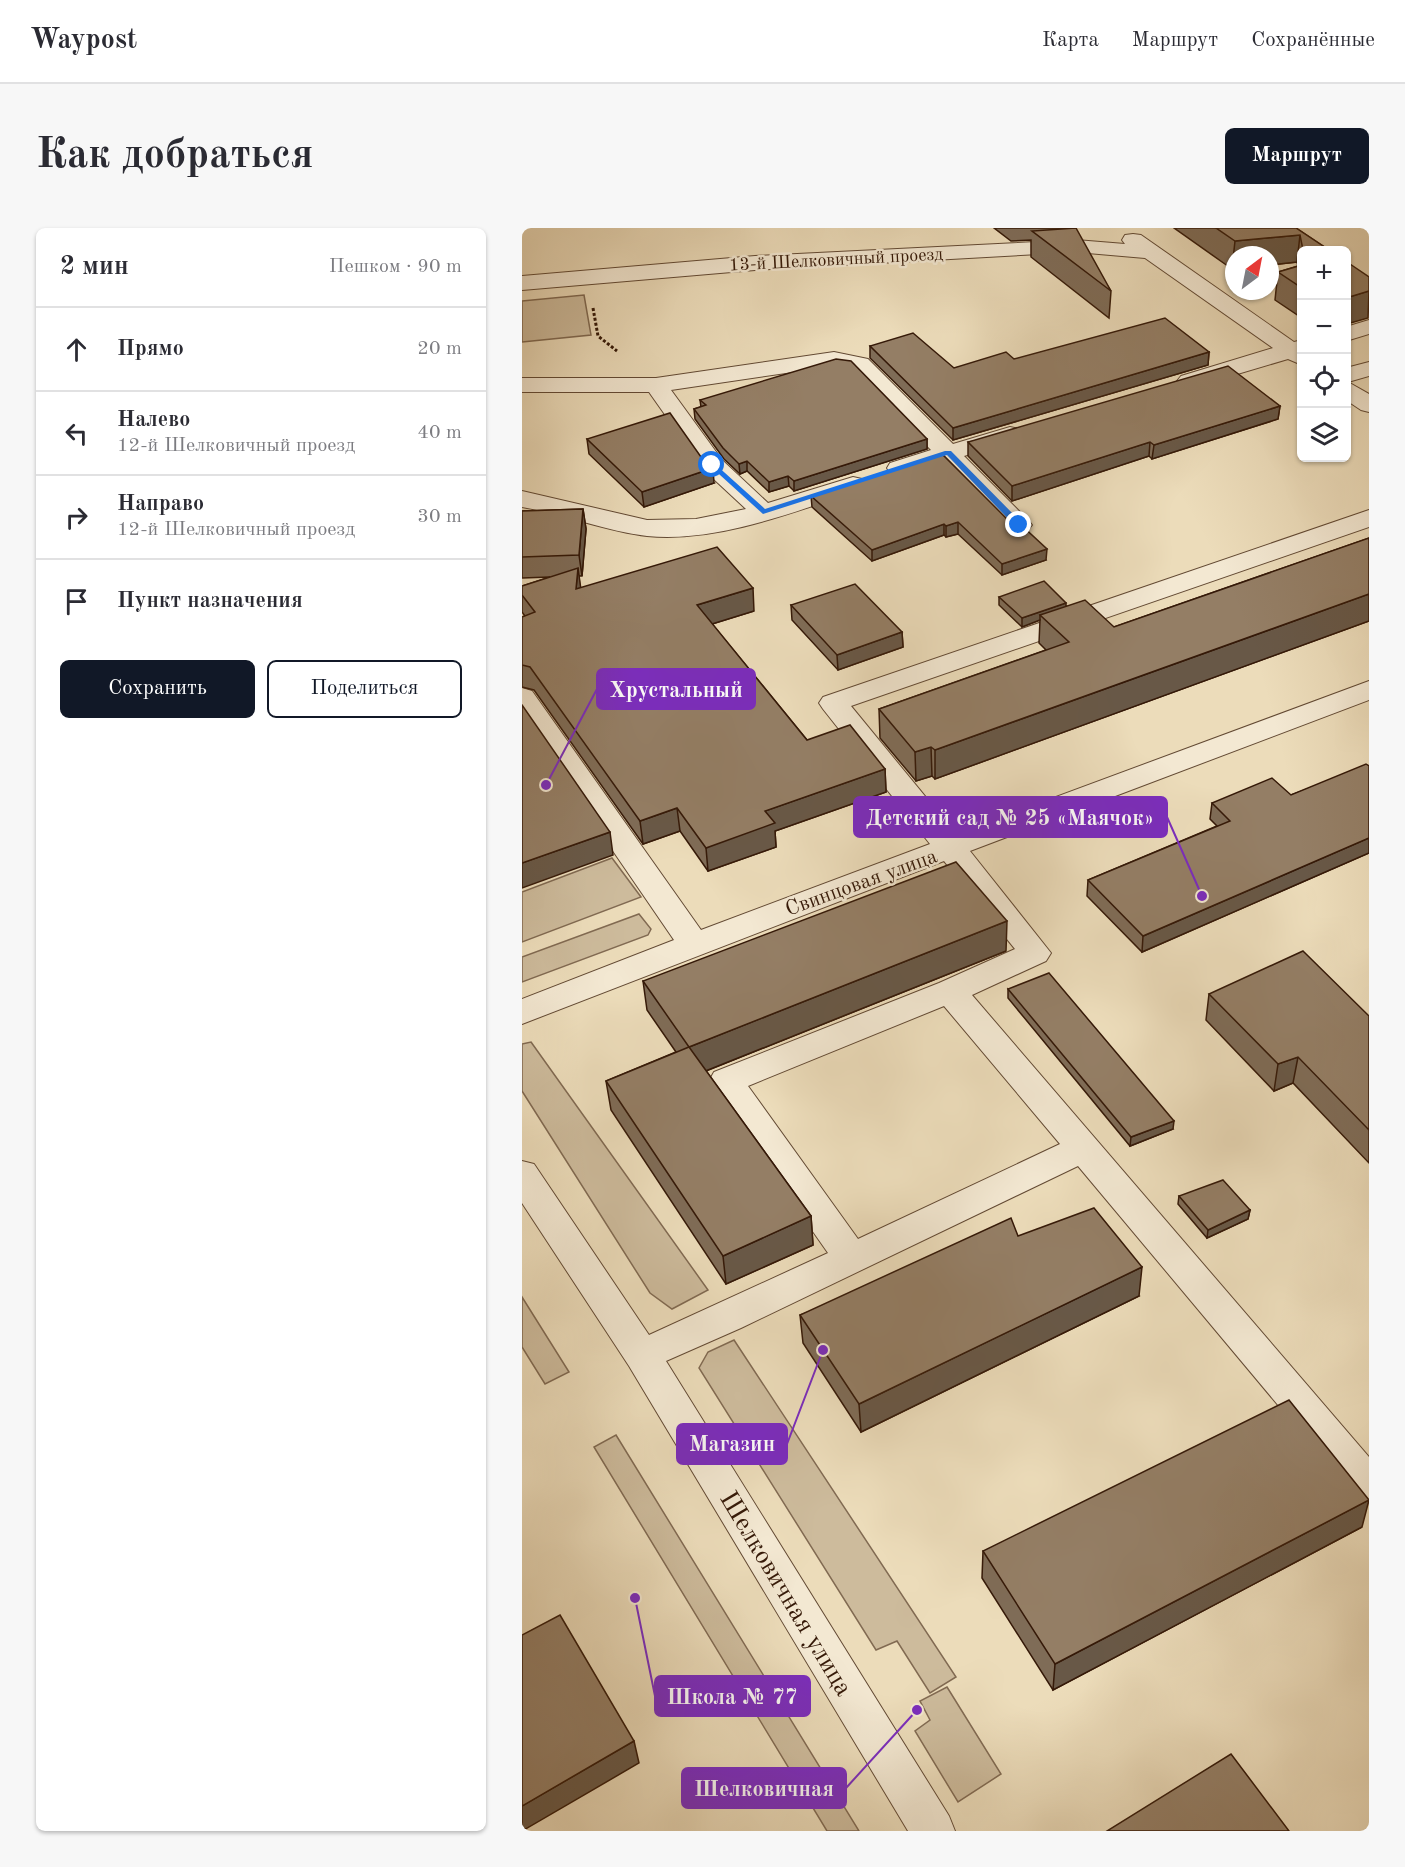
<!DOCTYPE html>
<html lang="ru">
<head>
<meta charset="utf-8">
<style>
  :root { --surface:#fff; --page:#f7f7f7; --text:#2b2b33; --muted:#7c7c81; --line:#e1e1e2; --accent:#111827 }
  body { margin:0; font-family:"Old Standard TT",serif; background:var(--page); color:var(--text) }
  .controls { position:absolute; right:18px; top:18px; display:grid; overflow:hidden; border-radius:9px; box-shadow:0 2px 4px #0004 }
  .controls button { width:54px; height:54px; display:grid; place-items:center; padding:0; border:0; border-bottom:2px solid var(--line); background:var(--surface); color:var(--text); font:30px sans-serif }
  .compass { position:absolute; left:703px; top:18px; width:54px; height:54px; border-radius:50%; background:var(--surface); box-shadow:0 2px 4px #0004; rotate:32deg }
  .stop { position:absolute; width:18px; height:18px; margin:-14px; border:4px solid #1a73e8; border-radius:50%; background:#fff }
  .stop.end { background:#1a73e8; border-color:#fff; box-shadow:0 2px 6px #0008 }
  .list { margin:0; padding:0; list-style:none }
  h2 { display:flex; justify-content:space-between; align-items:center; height:78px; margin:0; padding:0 24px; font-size:26px }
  h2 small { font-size:20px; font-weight:400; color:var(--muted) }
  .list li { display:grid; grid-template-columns:39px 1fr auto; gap:18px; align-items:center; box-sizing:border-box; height:84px; padding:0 24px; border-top:2px solid var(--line) }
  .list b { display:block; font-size:22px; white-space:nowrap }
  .list p { margin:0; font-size:20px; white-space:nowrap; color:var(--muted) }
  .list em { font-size:20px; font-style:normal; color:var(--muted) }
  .actions { display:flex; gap:12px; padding:18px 24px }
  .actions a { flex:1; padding:14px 0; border:2px solid var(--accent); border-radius:9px; text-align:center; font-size:21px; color:var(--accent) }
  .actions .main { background:var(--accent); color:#fff }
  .icon { flex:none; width:33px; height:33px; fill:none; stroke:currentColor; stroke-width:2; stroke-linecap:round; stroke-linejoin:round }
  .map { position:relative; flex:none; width:847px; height:1603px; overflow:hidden; border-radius:9px }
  header { display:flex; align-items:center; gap:36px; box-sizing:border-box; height:84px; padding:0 30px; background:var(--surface); border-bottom:2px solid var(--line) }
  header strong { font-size:28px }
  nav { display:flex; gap:33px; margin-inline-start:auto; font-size:21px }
  .intro { display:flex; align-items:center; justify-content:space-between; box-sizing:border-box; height:144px; padding:0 36px }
  h1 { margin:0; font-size:42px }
  .button { padding:15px 27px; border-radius:9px; background:var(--accent); color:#fff; font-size:21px; font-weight:700 }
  main { display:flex; gap:36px; padding:0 36px }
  aside { flex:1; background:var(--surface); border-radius:9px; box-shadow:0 2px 4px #0004 }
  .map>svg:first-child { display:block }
  .green { fill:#cdbb9c; stroke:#816a52; stroke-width:1.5 }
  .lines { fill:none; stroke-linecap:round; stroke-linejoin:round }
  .minor-casing { stroke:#634a34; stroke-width:2 }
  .path { stroke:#351908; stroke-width:3; stroke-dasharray:3 2; stroke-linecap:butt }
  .minor { fill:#f3e8d2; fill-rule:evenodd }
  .wall { fill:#7f6c57; stroke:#351908; stroke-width:1.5 }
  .shaded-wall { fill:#685847; stroke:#351908; stroke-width:1.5 }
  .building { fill:#947e65; stroke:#351908; stroke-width:1.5 }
  .route { fill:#1a73e8 }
  .labels { text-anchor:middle; stroke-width:5; stroke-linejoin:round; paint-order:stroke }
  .far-street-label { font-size:18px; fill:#351908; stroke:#f3e8d2 }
  .street-label { font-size:21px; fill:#351908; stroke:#f3e8d2 }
  .near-street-label { font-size:26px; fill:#351908; stroke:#f3e8d2 }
  .leader { fill:none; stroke:#7b2cbf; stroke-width:2 }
  .callout-dot { fill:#7b2cbf; stroke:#f3e8d2; stroke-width:2 }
  .callout { fill:#7b2cbf; stroke:#7b2cbf; stroke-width:2 }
  .callout-label { font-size:22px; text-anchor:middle; font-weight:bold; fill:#fff }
</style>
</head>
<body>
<header>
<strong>Waypost</strong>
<nav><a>Карта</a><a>Маршрут</a><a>Сохранённые</a></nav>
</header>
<div class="intro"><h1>Как добраться</h1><a class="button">Маршрут</a></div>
<main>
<aside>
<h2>2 мин<small>Пешком · 90 m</small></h2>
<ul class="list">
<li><svg class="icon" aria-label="ahead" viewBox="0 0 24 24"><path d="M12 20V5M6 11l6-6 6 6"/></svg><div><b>Прямо</b></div><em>20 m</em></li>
<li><svg class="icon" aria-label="left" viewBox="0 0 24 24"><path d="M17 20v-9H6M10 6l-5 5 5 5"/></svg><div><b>Налево</b><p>12-й Шелковичный проезд</p></div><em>40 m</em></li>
<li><svg class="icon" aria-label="right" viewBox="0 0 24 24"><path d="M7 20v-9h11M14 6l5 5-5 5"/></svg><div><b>Направо</b><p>12-й Шелковичный проезд</p></div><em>30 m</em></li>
<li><svg class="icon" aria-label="arrive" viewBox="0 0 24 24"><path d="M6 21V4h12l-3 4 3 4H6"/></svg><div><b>Пункт назначения</b></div></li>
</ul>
<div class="actions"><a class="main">Сохранить</a><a>Поделиться</a></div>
</aside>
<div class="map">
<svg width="847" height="1603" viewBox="0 0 847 1603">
  <rect width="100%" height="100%" fill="#ecdcba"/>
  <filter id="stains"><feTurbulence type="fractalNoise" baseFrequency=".00333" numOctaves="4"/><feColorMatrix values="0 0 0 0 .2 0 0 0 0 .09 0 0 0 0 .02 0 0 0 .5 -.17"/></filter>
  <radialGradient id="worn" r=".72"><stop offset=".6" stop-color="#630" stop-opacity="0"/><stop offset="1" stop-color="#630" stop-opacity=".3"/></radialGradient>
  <!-- green -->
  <g class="green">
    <polygon points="62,67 69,107 0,114 0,73"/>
    <polygon points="90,630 119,669 0,714 0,664"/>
    <polygon points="117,686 129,701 126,707 0,754 0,729"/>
    <polygon points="9,814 186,1062 150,1081 128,1065 0,863 0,816"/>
    <polygon points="0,1069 47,1144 23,1156 0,1119"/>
    <polygon points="212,1112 434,1449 408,1465 375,1413 354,1422 177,1140 186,1124"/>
    <polygon points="94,1207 337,1603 305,1603 72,1219"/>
    <polygon points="425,1459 479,1546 436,1574 393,1503 408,1492 398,1473"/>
  </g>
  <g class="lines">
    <defs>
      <g id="minor">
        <polygon points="611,6 619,7 772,114 780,112 780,137 766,131 675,158 667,160 659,158 655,153 659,148 751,120 623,30 554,24 233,42 0,62 0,48 233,28 554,12 603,16 600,12 603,7"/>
        <polygon points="847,92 847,106 824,113 824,99"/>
        <path d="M312 124 346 131 431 216 488 199 497 201 500 206 497 211 442 228 506 292 510 297 506 302 497 305 488 302 421 234 377 247 368 245 365 240 368 235 409 222 330 141 312 138 149 162 200 232 246 275 331 249 340 251 343 256 340 261C275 283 195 315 125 308 83 303 42 286 0 279V263L125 292 174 291 224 281 182 242 127 164H0V150H134Z"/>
        <polygon points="847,134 847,148 826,154 847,166 847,184 839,182 824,172 824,140"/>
        <path d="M847 282V299L329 478 434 606 847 453V472L448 623 529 725 524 733 450 767 847 1229V1274L833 1269 556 938 219 1100 144 1133 427 1588 433 1603H386L107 1138 0 975V933L12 936 127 1107 306 1025 192 862 187 853 192 844 417 755 493 721 422 633 0 796V771L152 712 0 490V460L10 463 179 702 408 616 301 481 297 475 301 469ZM422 778 538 916 336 1011 226 858Z"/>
      </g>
    </defs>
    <!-- minor casing -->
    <use href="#minor" class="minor-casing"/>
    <!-- path -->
    <polyline class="path" points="71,80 76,108 95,123"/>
    <!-- minor -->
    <use href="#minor" class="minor"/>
  </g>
  <!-- wall -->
  <g class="wall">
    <polygon points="472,0 545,0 589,63 587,90 509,29 509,12 489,13"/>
    <polygon points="652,0 774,0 807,22 780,22 780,90 753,72 756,44 776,38 775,34 748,37 748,27 710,41"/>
    <polygon points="348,118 432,140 492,131 687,124 686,137 431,212 348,130"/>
    <polygon points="178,172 405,211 405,221 272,263 267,258 247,264 225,243 218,246 202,231 173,191 172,181 179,179"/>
    <polygon points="758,178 756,191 630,231 627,228 490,273 446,228 446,214"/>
    <polygon points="65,211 192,255 122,279 67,226"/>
    <polygon points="420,226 524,332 480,347 436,306 424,309 422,307 350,333 290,279 289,268"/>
    <polygon points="61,281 64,301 60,348 57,348 58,360 232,383 190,396 285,512 363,541 364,564 253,603 254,619 186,643 158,603 121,616 12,462 0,459 0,389 3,388 0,384 0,358 28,349 0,350 0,283"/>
    <polygon points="847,310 847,393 413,551 410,548 394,553 358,510 357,481 524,422 517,415 518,392 500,399 477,377 477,369 544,378 592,399"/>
    <polygon points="269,377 380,404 381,419 316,442 270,392"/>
    <polygon points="847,538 847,625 620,724 565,668 566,652 695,598 688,591 690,575 769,567"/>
    <polygon points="484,723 184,843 289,988 291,1017 204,1056 89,882 84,853 154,824 125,782 121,753"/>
    <polygon points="486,761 651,901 608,918 486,770"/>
    <polygon points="687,766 847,788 847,935 771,855 752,863 684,792"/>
    <polygon points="657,968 728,982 726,991 685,1010 656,976"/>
    <polygon points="496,1008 617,1068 339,1204 281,1115 278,1087"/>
    <polygon points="840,1299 531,1462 460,1350 461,1323"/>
  </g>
  <!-- shaded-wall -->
  <g class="shaded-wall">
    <polygon points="778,7 775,34 748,37 748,27 712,27 712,41 710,41 713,13"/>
    <polygon points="847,63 846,90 825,96 825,74 827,69"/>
    <polygon points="687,124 686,137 431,212 431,200"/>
    <polygon points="758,178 756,191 630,231 632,217"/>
    <polygon points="405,211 405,221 272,263 272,253"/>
    <polygon points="628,214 627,228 490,273 490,258"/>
    <polygon points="225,233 225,243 218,246 217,236"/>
    <polygon points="191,240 192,255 122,279 120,264"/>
    <polygon points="266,248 267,258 247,264 247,254"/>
    <polygon points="61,281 64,301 60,348 57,327"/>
    <polygon points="436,294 436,306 424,309 424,298"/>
    <polygon points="422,296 422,307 350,333 350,322"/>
    <polygon points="525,321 524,332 480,347 480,336"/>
    <polygon points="56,340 59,362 54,361"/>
    <polygon points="231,360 232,383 177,400 175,377"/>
    <polygon points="847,366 847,393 413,551 413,522"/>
    <polygon points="544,375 544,383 518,387 518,392 500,399 500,390"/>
    <polygon points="380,404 381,419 316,442 315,427"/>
    <polygon points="409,519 410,548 394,553 393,524"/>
    <polygon points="363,541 364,564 253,603 254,619 186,643 184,620 243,583"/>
    <polygon points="155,580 158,603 121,616 118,593"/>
    <polygon points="88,604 91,627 0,660 0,635"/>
    <polygon points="847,610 847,625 620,724 621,708"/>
    <polygon points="485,693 484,723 171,848 167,819"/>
    <polygon points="776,829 771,855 752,863 756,836"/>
    <polygon points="652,893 651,901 608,918 609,909"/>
    <polygon points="728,982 726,991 685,1010 686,1002"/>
    <polygon points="289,988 291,1017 204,1056 201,1028"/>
    <polygon points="620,1039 617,1068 339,1204 337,1176"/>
    <polygon points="847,1272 840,1299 531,1462 533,1436"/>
    <polygon points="112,1513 117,1535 0,1603 0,1578"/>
  </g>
  <!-- building -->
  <g class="building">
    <polygon points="554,0 589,63 510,3"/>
    <polygon points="694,0 774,0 807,22 781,22 778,7 713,13"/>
    <polygon points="825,34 847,49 847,63 827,69 826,73 825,74"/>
    <polygon points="780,37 780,60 756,44"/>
    <polygon points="643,90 687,124 431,200 348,118 391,105 432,140 484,124 492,131"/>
    <polygon points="314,131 329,133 405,211 272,253 266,248 247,254 225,233 217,236 201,220 172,181 184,177 178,172"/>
    <polygon points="706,138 758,178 632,217 628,214 490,258 446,214"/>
    <polygon points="148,185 179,229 191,240 120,264 65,211"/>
    <polygon points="420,226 487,293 498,296 525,321 480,336 436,294 424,298 422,296 350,322 289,268"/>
    <polygon points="61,281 57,327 0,329 0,283"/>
    <polygon points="847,310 847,366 413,522 409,519 393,524 357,481 547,414 518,387 563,372 592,399"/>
    <polygon points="195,319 231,360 175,377 285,512 328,497 363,541 243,583 253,595 184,620 155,580 118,593 8,439 0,437 0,389 13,384 0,367 0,358 56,340 54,361"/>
    <polygon points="522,353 544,375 500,390 477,369"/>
    <polygon points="333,356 380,404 315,427 269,377"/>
    <polygon points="0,477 88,604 0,635"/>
    <polygon points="844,536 847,538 847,610 621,708 566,652 708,593 690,575 750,550 769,567"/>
    <polygon points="434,634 485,693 167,819 121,753"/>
    <polygon points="781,723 847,788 847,902 776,829 756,836 687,766"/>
    <polygon points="527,745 652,893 609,909 486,761"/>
    <polygon points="167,819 289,988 201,1028 84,853"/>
    <polygon points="701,952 728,982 686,1002 657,968"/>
    <polygon points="572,980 620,1039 337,1176 278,1087 489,990 496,1008"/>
    <polygon points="767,1172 847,1272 533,1436 461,1323"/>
    <polygon points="38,1387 112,1513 0,1578 0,1407"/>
    <polygon points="709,1526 767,1603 585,1603"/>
  </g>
  <!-- route -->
  <polygon class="route" points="423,223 429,223 500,295 500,299 494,299 425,227 241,286 187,237 193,236 243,281"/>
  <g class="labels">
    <!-- far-street labels -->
    <g class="far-street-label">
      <text transform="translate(314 31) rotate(-3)" y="6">13-й Шелковичный проезд</text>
    </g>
    <!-- street labels -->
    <g class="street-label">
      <text transform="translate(339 654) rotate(-20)" y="7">Свинцовая улица</text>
    </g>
    <!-- near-street labels -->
    <g class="near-street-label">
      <text transform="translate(265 1365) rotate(59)" y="9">Шелковичная улица</text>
    </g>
  </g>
  <!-- callouts -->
  <path class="leader" d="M24 557L75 461M680 668L645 589M301 1122L265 1216M113 1370L133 1468M395 1482L324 1560"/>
  <g class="callout-dot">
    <circle cx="24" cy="557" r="6"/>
    <circle cx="680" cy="668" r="6"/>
    <circle cx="301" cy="1122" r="6"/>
    <circle cx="113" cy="1370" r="6"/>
    <circle cx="395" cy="1482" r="6"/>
  </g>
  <g class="callout">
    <rect x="75" y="441" width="158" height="40" rx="6"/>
    <rect x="332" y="569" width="313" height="40" rx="6"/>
    <rect x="155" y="1196" width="110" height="40" rx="6"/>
    <rect x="133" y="1448" width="155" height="40" rx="6"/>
    <rect x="160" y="1540" width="164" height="40" rx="6"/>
  </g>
  <g class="callout-label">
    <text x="154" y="469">Хрустальный</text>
    <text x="488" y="597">Детский сад № 25 «Маячок»</text>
    <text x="210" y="1223">Магазин</text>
    <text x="210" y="1476">Школа № 77</text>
    <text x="242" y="1568">Шелковичная</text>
  </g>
  <rect width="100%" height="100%" filter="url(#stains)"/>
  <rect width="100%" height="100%" fill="url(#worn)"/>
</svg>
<div class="controls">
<button>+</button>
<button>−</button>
<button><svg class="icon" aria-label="locate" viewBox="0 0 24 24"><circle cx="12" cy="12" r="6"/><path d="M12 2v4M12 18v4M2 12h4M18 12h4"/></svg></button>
<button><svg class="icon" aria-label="layers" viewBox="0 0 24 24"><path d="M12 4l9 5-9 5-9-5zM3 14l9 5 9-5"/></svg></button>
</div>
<svg class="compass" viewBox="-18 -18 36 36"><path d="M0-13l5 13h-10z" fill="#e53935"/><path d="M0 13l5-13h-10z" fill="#7c7c81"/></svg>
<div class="stop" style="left:190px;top:237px"></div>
<div class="stop end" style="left:497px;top:297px"></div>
</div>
</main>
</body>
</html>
